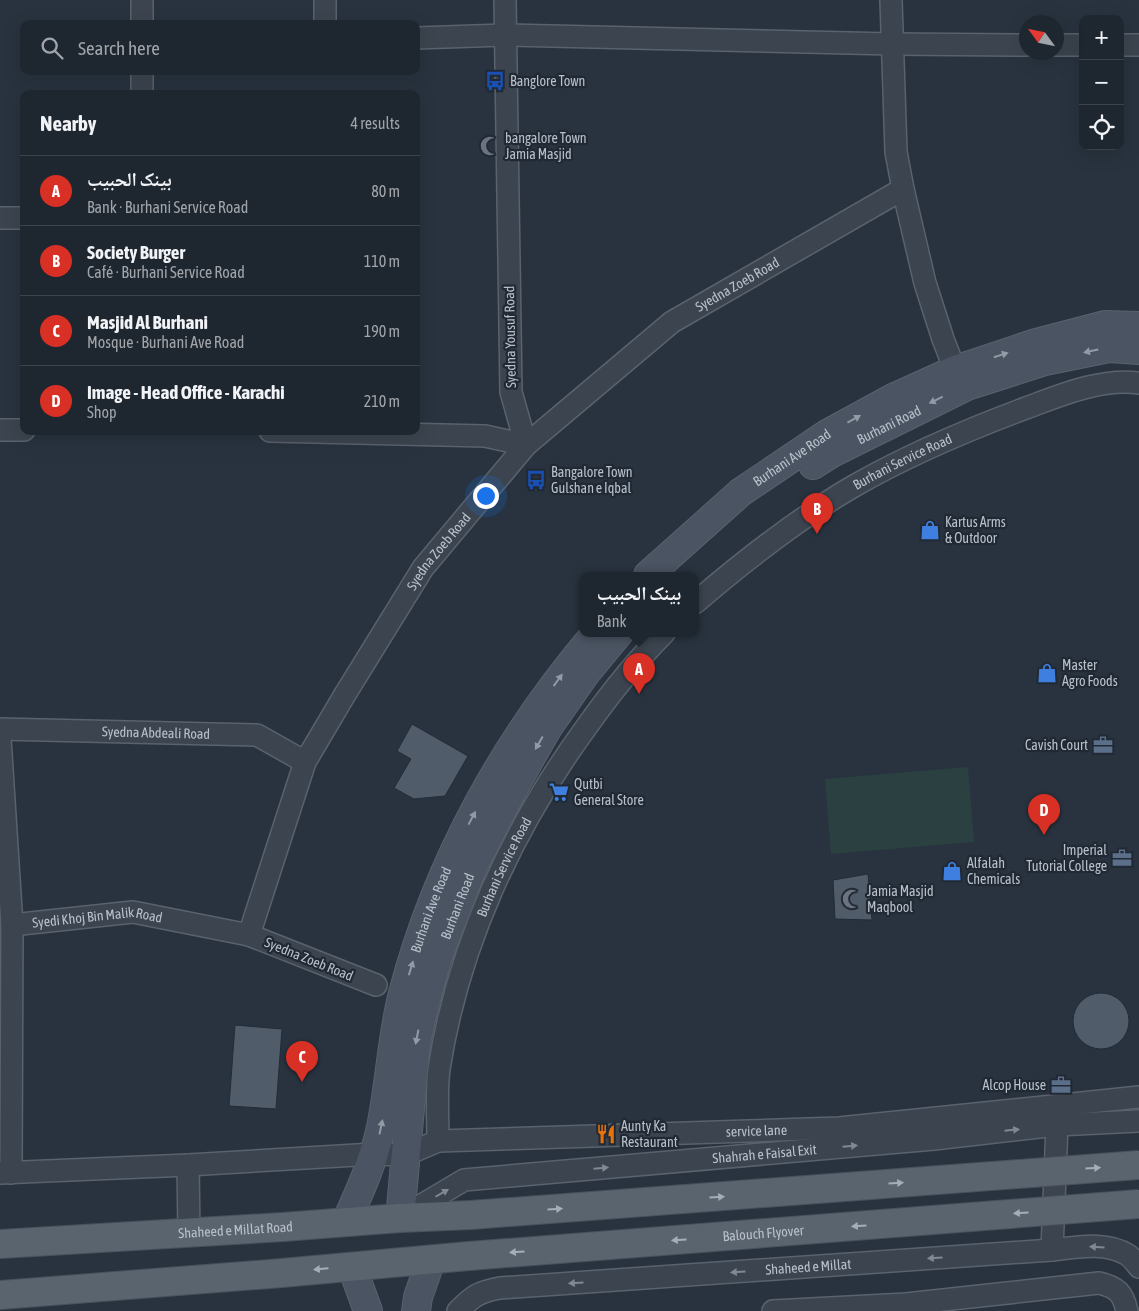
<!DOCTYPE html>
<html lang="en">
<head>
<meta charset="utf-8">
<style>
  :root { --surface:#1e262f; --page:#2b323b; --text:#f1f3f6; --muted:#a1a5aa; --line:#3c434b; --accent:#d93025 }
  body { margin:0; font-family:"Asap Condensed","Noto Naskh Arabic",sans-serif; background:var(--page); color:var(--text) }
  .controls { position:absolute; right:15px; top:15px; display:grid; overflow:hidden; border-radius:10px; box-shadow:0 5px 20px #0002 }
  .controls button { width:45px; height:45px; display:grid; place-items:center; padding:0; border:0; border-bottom:1px solid var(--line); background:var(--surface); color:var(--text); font:25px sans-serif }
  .compass { position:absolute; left:1019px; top:15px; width:45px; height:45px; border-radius:50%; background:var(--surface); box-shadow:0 5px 20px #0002; rotate:303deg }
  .you { position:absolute; left:485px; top:495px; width:18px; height:18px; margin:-12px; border:4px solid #fff; border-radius:50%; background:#1a73e8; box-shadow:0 0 0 8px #1a73e833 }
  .badge { display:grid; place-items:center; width:32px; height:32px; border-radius:50%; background:var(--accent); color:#fff; font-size:16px; font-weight:700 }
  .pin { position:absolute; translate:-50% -41px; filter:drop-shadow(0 1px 2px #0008) }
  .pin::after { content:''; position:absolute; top:26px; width:18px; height:15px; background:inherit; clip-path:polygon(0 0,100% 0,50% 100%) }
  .popup { position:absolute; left:579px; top:572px; width:120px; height:65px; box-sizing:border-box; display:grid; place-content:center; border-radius:10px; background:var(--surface); filter:drop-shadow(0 1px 4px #0005); font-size:16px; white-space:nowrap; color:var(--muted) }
  .popup b { font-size:19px; color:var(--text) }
  .popup::after { content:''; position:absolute; left:50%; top:100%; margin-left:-10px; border:10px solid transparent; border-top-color:var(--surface) }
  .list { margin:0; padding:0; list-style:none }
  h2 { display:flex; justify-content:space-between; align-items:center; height:65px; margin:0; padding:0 20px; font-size:21px }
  h2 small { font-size:16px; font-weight:400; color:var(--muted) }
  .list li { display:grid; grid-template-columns:32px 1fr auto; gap:15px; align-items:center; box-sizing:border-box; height:70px; padding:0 20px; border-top:1px solid var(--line) }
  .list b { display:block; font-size:19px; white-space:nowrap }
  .list p { margin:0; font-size:16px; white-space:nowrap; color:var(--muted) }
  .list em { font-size:16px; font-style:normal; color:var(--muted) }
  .icon { flex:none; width:28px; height:28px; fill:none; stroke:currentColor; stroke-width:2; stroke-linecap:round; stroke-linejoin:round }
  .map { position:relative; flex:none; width:1139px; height:1311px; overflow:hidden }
  .search { position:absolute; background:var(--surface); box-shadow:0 5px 20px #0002; left:20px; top:20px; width:400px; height:55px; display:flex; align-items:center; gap:12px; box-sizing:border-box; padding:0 18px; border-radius:10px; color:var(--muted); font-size:19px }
  .panel { position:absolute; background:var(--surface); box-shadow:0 5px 20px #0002; left:20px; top:90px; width:400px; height:345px; border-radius:10px }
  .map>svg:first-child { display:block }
  .green { fill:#2b4041 }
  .building { fill:#515c6a; stroke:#222b36 }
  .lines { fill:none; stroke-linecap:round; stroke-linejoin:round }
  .street-casing { stroke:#59626d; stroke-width:24 }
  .secondary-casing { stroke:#59626d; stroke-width:30 }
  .primary-casing { stroke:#48505b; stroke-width:30 }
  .street { stroke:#3c444f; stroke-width:21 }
  .secondary { stroke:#4a5462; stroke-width:28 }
  .primary { stroke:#5a646f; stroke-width:28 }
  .primary-bridge-casing { stroke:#48505b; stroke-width:30; stroke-linecap:butt }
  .primary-bridge { stroke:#5a646f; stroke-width:28 }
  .oneway { fill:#929aa6 }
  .oneway2 { fill:#808893 }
  .oneway3 { fill:#a5aeb8 }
  .labels { text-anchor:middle; stroke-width:4.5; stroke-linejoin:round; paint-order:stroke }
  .poi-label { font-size:14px; fill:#b8c0ca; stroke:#202934; text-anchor:start }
  .street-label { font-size:14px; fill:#b8c0ca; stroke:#202934 }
</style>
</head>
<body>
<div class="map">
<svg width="1139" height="1311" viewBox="0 0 1139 1311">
  <rect width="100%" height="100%" fill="#28333f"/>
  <!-- green -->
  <polygon class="green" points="968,767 974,842 831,854 825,779"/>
  <!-- building -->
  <g class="building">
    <polygon points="412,724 468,756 445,796 414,799 394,788 411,759 397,751"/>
    <polygon points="868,874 872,920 835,919 833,880"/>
    <circle cx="1101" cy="1021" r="28"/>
    <polygon points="235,1025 282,1029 276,1109 229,1106"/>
  </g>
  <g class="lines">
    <defs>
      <g id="street">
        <polyline points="142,0 142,24"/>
        <polyline points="325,0 325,24"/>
        <polyline points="891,0 896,152 903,189 925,283 943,339 955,370"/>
        <polyline points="416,38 504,35 892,44 1026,45"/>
        <polyline points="1056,45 1083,45"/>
        <polyline points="1120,45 1139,45"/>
        <polyline points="142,71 142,94"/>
        <polyline points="0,218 24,218"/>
        <polyline points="0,430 24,430"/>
        <polyline points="270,431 485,436 526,445 511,392 505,0"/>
        <path id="s1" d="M695 603C745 560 797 519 854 486 908 455 967 430 1026 408 1061 395 1101 378 1139 383"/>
        <path id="s2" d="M0 729 257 735 305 762"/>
        <polyline points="0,738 12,925 11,1173"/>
        <path id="s3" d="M12 925 133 912 249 935"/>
        <path id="s4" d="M376 985 249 935 305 762 344 696 423 568 526 445 672 322 903 189"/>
        <path id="s5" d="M438 1141C438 1118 436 1092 439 1069 458 946 512 829 585 729 609 695 635 662 664 633"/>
        <polyline points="188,1165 189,1233"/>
        <path id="s6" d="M0 1173 188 1165 374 1154 405 1155 438 1141 839 1128 1139 1097"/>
        <path id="s7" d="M400 1218 464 1180 934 1139 1057 1125 1139 1121"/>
        <polyline points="1052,1250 1057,1125"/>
        <path id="s8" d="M458 1311C474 1295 479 1292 500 1288L1052 1250C1076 1247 1106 1241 1128 1255 1132 1258 1136 1263 1139 1267"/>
        <path d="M773 1311 906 1304 1099 1283C1117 1287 1123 1293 1127 1311"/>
      </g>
      <g id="secondary">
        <path id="s9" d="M813 465 832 453 967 386 1045 361 1109 348 1139 350"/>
        <path id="s10" d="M648 575 741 492 827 434 893 398 955 370 1036 343 1105 325 1139 326"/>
        <path id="s11" d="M400 1218 416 1043 423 1010 437 959 452 920 473 866 513 789 547 729 586 673 619 633"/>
        <path id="s12" d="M346 1222C360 1191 374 1160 381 1127 390 1083 392 1035 403 993 438 860 507 737 596 633"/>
        <polyline points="352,1267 368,1311"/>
        <polyline points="416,1311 418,1297 431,1260"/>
      </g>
      <g id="primary">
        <path id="s13" d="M0 1244 283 1227 400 1218 471 1215"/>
        <polyline points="0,1295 282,1273 469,1256"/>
      </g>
    </defs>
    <!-- street casing -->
    <use href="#street" class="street-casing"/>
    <!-- secondary casing -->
    <use href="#secondary" class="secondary-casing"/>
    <!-- primary casing -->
    <use href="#primary" class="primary-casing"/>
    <!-- street -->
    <use href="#street" class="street"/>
    <!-- secondary -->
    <use href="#secondary" class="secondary"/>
    <!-- primary -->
    <use href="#primary" class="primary"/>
    <defs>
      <g id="primary-bridge">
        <polyline points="471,1215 1139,1165"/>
        <path id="s14" d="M469 1256 1139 1204"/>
      </g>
    </defs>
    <!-- primary-bridge casing -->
    <use href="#primary-bridge" class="primary-bridge-casing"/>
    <!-- primary-bridge -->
    <use href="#primary-bridge" class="primary-bridge"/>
  </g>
  <!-- one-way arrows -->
  <defs><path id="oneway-solid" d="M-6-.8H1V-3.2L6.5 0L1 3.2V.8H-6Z" transform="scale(1.25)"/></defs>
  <g class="oneway">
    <use href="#oneway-solid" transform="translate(1091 351) rotate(168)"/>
    <use href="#oneway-solid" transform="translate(1001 355) rotate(-18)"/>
    <use href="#oneway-solid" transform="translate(936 400) rotate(154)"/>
    <use href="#oneway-solid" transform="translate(854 419) rotate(-29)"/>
    <use href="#oneway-solid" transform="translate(558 680) rotate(-54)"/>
    <use href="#oneway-solid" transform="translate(539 743) rotate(120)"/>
    <use href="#oneway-solid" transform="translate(472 818) rotate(-62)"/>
    <use href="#oneway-solid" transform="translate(411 968) rotate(-73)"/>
    <use href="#oneway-solid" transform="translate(417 1037) rotate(101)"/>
    <use href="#oneway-solid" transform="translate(381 1127) rotate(-78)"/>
  </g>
  <g class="oneway2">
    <use href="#oneway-solid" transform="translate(1012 1130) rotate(-6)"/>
    <use href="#oneway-solid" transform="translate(850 1146) rotate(-5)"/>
    <use href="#oneway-solid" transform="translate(601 1168) rotate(-5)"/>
    <use href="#oneway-solid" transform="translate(442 1193) rotate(-30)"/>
    <use href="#oneway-solid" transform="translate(1097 1247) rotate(-177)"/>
    <use href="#oneway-solid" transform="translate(935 1258) rotate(176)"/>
    <use href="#oneway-solid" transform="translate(738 1272) rotate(176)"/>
    <use href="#oneway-solid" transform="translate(576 1283) rotate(176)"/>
  </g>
  <g class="oneway3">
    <use href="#oneway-solid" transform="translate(1093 1168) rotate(-4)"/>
    <use href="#oneway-solid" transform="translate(896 1183) rotate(-4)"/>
    <use href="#oneway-solid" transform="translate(717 1197) rotate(-4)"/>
    <use href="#oneway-solid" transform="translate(555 1209) rotate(-4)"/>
    <use href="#oneway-solid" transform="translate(1021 1213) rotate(176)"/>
    <use href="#oneway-solid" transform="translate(859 1226) rotate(176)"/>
    <use href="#oneway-solid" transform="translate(679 1240) rotate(176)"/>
    <use href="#oneway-solid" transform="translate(517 1252) rotate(176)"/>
    <use href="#oneway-solid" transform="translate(321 1269) rotate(175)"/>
  </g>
  <!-- icons -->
  <defs>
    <symbol id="bus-bare" viewBox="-9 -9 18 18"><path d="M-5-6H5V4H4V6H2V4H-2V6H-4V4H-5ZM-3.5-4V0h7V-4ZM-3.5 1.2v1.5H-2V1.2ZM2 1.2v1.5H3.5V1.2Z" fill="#1a4fb4" stroke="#202934" stroke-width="2.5" paint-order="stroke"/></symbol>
    <symbol id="mosque-bare" viewBox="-9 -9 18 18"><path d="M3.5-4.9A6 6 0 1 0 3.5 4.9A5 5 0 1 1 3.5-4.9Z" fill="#6b7280" stroke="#202934" stroke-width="2.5" paint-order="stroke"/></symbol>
    <symbol id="shop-bare" viewBox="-9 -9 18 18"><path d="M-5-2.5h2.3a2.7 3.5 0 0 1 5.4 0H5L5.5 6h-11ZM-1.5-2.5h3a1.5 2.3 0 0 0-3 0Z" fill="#3f7fe0" stroke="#202934" stroke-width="2.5" paint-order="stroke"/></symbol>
    <symbol id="office-bare" viewBox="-9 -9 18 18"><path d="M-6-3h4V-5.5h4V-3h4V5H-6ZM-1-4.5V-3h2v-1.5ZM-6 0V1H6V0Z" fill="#5c6f8a" stroke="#202934" stroke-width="2.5" paint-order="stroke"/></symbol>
    <symbol id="supermarket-bare" viewBox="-9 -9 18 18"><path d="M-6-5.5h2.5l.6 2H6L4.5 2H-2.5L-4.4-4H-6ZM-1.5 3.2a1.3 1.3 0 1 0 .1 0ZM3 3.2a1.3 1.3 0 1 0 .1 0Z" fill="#3f7fe0" stroke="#202934" stroke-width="2.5" paint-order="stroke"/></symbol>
    <symbol id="restaurant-bare" viewBox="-9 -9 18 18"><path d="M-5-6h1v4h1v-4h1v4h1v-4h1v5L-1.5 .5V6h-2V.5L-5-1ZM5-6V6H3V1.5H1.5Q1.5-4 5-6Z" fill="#e8710a" stroke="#202934" stroke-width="2.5" paint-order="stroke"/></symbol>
  </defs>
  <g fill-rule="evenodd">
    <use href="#bus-bare" x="481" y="67" width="28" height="28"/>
    <use href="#mosque-bare" x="476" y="132" width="28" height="28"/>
    <use href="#bus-bare" x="522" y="466" width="28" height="28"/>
    <use href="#shop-bare" x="916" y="516" width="28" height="28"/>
    <use href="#shop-bare" x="1033" y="659" width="28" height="28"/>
    <use href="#office-bare" x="1089" y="731" width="28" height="28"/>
    <use href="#supermarket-bare" x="545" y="778" width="28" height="28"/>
    <use href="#office-bare" x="1108" y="844" width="28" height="28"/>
    <use href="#shop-bare" x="938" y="857" width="28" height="28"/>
    <use href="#mosque-bare" x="838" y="885" width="28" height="28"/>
    <use href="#office-bare" x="1047" y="1071" width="28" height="28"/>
    <use href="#restaurant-bare" x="592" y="1120" width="28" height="28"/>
  </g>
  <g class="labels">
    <!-- poi labels -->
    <g class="poi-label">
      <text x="510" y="86">Banglore Town</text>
      <text x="505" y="143">bangalore Town<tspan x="505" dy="16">Jamia Masjid</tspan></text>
      <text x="551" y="477">Bangalore Town<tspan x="551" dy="16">Gulshan e Iqbal</tspan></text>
      <text x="945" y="527">Kartus Arms<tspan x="945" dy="16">&amp; Outdoor</tspan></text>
      <text x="1062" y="670">Master<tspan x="1062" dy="16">Agro Foods</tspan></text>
      <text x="1088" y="750" text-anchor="end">Cavish Court</text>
      <text x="574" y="789">Qutbi<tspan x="574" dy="16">General Store</tspan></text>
      <text x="1107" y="855" text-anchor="end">Imperial<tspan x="1107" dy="16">Tutorial College</tspan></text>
      <text x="967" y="868">Alfalah<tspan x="967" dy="16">Chemicals</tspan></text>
      <text x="867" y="896">Jamia Masjid<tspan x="867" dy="16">Maqbool</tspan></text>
      <text x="1046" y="1090" text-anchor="end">Alcop House</text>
      <text x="621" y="1131">Aunty Ka<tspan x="621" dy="16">Restaurant</tspan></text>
    </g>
    <!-- street labels -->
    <g class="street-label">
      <text dy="5" stroke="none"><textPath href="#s4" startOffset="972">Syedna Zoeb Road</textPath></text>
      <text transform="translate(510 337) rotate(-91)" y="5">Syedna Yousuf Road</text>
      <text dy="5" stroke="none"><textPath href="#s9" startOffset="86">Burhani Road</textPath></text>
      <text dy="5" stroke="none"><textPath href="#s10" startOffset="186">Burhani Ave Road</textPath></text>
      <text dy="5" stroke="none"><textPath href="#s1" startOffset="252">Burhani Service Road</textPath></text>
      <text dy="5" stroke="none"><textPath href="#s4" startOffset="568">Syedna Zoeb Road</textPath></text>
      <text dy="5" stroke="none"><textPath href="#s2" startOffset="156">Syedna Abdeali Road</textPath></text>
      <text dy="5" stroke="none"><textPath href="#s5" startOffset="285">Burhani Service Road</textPath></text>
      <text dy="5" stroke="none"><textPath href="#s11" startOffset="319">Burhani Road</textPath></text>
      <text dy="5" stroke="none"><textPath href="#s12" startOffset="325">Burhani Ave Road</textPath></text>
      <text dy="5" stroke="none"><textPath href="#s3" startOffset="86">Syedi Khoj Bin Malik Road</textPath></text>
      <text transform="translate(309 959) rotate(22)" y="5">Syedna Zoeb Road</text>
      <text dy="5" stroke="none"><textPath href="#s6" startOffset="760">service lane</textPath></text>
      <text dy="5" stroke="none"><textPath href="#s7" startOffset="376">Shahrah e Faisal Exit</textPath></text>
      <text dy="5" stroke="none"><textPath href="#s13" startOffset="236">Shaheed e Millat Road</textPath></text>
      <text dy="5" stroke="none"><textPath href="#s14" startOffset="295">Balouch Flyover</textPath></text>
      <text dy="5" stroke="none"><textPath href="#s8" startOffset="358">Shaheed e Millat</textPath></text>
    </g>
  </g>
</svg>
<div class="controls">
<button>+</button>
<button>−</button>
<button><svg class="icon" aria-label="locate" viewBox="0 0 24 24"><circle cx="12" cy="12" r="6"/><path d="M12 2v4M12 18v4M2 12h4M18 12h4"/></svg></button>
</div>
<svg class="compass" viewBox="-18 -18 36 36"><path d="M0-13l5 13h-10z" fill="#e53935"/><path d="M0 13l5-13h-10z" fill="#a1a5aa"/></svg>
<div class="you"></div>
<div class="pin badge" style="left:639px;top:694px">A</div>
<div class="popup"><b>بينک الحبيب</b>Bank</div>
<div class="pin badge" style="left:817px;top:534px">B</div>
<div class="pin badge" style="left:302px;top:1082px">C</div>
<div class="pin badge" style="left:1044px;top:835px">D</div>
<div class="search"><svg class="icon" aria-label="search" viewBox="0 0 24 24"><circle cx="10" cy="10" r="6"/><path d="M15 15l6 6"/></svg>Search here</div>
<section class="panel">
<h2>Nearby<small>4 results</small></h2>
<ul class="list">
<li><span class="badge">A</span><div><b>بينک الحبيب</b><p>Bank · Burhani Service Road</p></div><em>80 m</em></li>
<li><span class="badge">B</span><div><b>Society Burger</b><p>Café · Burhani Service Road</p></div><em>110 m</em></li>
<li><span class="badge">C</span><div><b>Masjid Al Burhani</b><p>Mosque · Burhani Ave Road</p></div><em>190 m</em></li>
<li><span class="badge">D</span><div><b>Image - Head Office - Karachi</b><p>Shop</p></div><em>210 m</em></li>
</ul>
</section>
</div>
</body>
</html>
